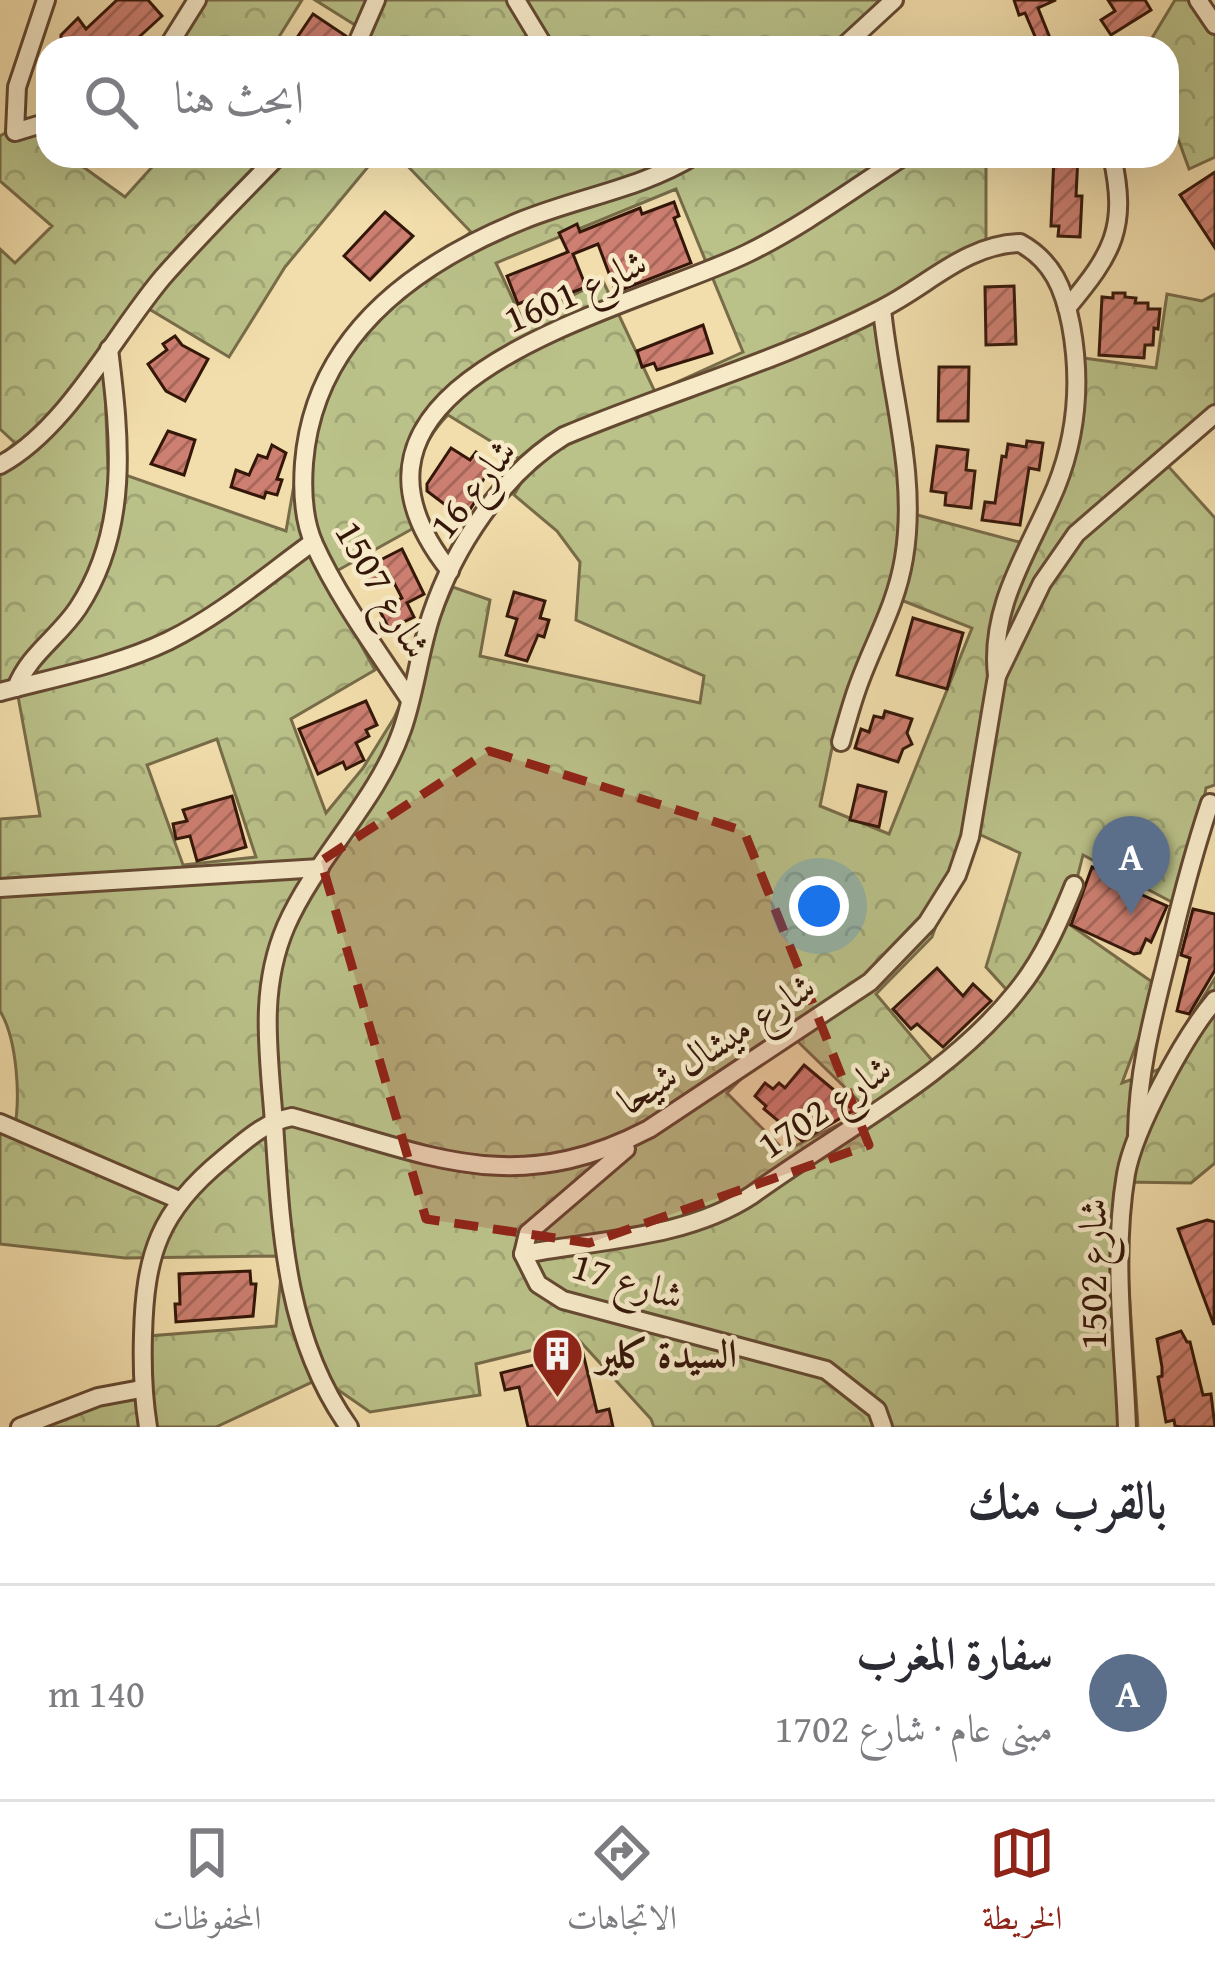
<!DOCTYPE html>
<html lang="ar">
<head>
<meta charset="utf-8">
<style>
  :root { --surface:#fff; --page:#f2f2f3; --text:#2b2b33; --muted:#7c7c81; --line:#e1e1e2; --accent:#8f2418 }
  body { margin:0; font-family:"Gentium Book Plus",Amiri,serif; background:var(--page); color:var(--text); direction:rtl }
  .you { position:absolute; left:819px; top:906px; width:42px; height:42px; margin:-30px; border:9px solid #fff; border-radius:50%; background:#1a73e8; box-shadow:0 0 0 18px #1a73e833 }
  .badge { display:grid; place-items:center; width:78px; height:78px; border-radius:50%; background:var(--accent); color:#fff; font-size:39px; font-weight:700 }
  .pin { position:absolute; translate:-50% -99px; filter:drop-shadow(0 3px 6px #0008) }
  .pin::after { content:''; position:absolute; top:63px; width:42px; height:36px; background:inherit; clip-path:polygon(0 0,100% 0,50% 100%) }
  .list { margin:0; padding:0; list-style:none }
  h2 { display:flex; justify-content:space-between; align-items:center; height:156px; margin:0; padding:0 48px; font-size:51px }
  h2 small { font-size:39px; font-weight:400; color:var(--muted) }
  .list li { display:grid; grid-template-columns:78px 1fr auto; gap:36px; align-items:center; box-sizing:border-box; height:216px; padding:0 48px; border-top:3px solid var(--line) }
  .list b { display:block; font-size:45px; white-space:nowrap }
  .list p { margin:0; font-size:39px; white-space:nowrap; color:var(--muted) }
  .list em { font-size:39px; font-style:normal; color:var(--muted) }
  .icon { flex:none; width:66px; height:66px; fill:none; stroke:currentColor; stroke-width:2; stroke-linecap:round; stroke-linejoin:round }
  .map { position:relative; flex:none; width:1215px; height:1427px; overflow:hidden; direction:ltr }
  .search { position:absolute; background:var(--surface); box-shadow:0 12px 48px #0002; left:36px; right:36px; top:36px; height:132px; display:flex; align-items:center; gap:30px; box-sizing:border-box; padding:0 42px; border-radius:36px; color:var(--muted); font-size:45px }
  .sheet { height:372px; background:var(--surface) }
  nav { display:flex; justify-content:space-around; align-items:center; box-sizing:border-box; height:168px; border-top:3px solid var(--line); background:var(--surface); font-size:33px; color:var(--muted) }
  nav a { display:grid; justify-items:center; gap:6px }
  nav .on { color:var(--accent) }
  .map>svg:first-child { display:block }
  .forest { fill:url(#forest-crowns); stroke:#786c49; stroke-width:3; fill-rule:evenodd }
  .building { fill:url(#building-hatch); stroke:#351709; stroke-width:3 }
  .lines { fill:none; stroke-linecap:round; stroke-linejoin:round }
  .street-casing { stroke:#644932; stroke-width:22 }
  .street { stroke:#f7eac9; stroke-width:16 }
  .marked { fill:#8f2418; fill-opacity:0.2; stroke:#8f2418; stroke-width:9; stroke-dasharray:24 15; stroke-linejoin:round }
  .labels { text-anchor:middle; stroke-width:9; stroke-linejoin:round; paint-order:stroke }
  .street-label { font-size:39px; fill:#351709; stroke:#f7eac9 }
  .poi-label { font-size:39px; font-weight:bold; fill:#351709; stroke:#f7eac9; text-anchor:start }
</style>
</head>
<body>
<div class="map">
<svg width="1215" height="1427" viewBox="0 0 1215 1427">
  <defs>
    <pattern id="forest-crowns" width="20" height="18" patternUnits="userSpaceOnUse" patternTransform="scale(3)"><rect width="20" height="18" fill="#bac189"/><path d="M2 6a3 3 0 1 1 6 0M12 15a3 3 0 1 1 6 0" fill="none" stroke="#a0a575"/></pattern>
    <pattern id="building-hatch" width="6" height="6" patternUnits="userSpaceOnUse" patternTransform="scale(3)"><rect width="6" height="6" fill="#cd7f71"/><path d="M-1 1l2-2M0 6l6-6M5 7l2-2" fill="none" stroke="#a7675b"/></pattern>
  </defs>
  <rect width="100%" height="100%" fill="#f2deac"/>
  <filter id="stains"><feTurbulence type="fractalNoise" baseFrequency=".00167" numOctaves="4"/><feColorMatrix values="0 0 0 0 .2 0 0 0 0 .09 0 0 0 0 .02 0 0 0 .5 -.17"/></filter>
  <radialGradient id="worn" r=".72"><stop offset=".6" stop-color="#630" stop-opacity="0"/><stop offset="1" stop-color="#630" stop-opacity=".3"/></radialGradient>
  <!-- forest -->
  <g class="forest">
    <polygon points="187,0 302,0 272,48 159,48"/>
    <polygon points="315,0 897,0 844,48 352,48 363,30"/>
    <polygon points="1175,0 1209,0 1202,12 1215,31 1215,157 1189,169 1167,108 1167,48 1146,48"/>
    <path d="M23 123 48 141V156H68L125 197 162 156H377L285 267 229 357 144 306 104 362 108 469 286 531 304 427 383 301 471 232 398 156H986V251L882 300 913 447 910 513 1038 547 1068 448 1069 356 1156 368 1167 294 1202 301 1215 294V406L1158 455 1215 518V785L1206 788 1183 908 1083 855 1066 922 1158 986 1122 1083 1171 1065 1186 1025 1215 978V1163L1191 1183 1122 1182 1138 1427H654L651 1419 578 1339 476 1364 480 1395 370 1412 321 1378 216 1427H18L135 1380 136 1337 276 1326 283 1256 125 1258 0 1244V1125L14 1131C21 1098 17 1039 0 1011V819L40 816 15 680 0 684V456L15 443 0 429V249L15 263 52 226 0 181V136ZM676 189 743 352 655 392 603 281 522 319 496 263ZM448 415 531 466 514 495 557 531 580 562 576 620 704 676 700 703 480 656 490 600 453 587 394 718 363 768 326 813 291 719 375 670 324 578 412 529C406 489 419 444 448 415ZM891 596 972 628 889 834 820 806 838 719ZM217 739 256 857 183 865 147 765ZM970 830 1020 853 986 967 1014 998 941 1071 876 994 932 937ZM788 1032 868 1110 785 1151 727 1093Z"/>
  </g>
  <!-- building -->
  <g class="building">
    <polygon points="117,0 148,0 162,16 127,48 61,48 61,35 78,18 86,29"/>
    <polygon points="1014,0 1056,0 1038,8 1054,48 1040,48 1025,13 1019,15"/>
    <polygon points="1108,0 1145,0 1151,10 1111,35 1101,20 1115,11"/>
    <polygon points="313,14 346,36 342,48 290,48"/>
    <polygon points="1054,156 1078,156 1076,196 1082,196 1080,237 1058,236 1059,226 1051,226"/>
    <polygon points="1215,172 1215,248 1180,195"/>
    <polygon points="674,202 679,216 674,218 691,263 616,292 598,244 573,254 586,287 568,294 565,286 518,304 507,276 568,252 559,233 577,224 580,232 640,208 642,214"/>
    <polygon points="385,212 413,236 370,280 344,256"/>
    <polygon points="1014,286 1016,344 986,345 985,287"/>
    <polygon points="1113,293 1125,293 1125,297 1136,298 1135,303 1148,303 1148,309 1160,309 1158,329 1154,328 1153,345 1145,345 1144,358 1099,355 1102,297 1113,298"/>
    <polygon points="703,325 712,353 657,370 654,363 642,367 637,351"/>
    <polygon points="175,336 182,345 208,359 185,401 166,391 148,364 167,350 163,344"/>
    <polygon points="939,367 969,367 968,421 938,421"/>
    <polygon points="168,431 195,440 184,475 151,464"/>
    <polygon points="1027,441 1043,443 1039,470 1029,468 1020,525 982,520 985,502 995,503 1002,456 1006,457 1008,444 1026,447"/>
    <polygon points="272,445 286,453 277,479 282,480 277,495 266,492 264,498 231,487 236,470 249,475 258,455 267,458"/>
    <polygon points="937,446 968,450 966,470 975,471 971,508 945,505 946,493 931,491"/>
    <polygon points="451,448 470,460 476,452 494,464 471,498 476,500 464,519 427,491 427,484"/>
    <polygon points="402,549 424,594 407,603 414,617 389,629 379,609 402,598 390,575 369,586 361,570"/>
    <polygon points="514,592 545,601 540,618 549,620 544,637 538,635 527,661 506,655 517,619 507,616"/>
    <polygon points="913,618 963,633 947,689 897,675"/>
    <polygon points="366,701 377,725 366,730 369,736 356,743 364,760 346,769 343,762 318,774 299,729"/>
    <polygon points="885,711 912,719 907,733 912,744 903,749 898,762 855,748 861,729 869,732 874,716 883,718"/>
    <polygon points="858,785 886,792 879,827 850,820"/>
    <polygon points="232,796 246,847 197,861 190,836 176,839 173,824 187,821 183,810"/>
    <polygon points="1092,867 1115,877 1113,882 1167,906 1151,942 1146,939 1140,953 1134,954 1071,925"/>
    <polygon points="1193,909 1215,914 1215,970 1189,1014 1177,1011 1190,958 1181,955"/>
    <polygon points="937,968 963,996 973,984 991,1001 943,1047 917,1024 911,1029 893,1009"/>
    <polygon points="804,1065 853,1106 850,1107 854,1110 802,1141 764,1109 766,1106 755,1096 765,1083 773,1089 779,1083 785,1088"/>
    <polygon points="1207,1220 1215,1222 1214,1325 1178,1229"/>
    <polygon points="250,1271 251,1284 256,1284 253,1316 176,1322 175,1304 180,1304 179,1274"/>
    <polygon points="1181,1331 1187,1342 1190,1342 1203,1395 1211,1394 1215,1427 1182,1427 1175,1426 1174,1420 1166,1422 1158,1377 1162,1376 1162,1367 1157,1339"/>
    <polygon points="583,1353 597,1412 609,1409 613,1427 528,1427 519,1387 505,1390 501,1373"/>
  </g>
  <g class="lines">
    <defs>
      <g id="street">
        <polyline points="46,0 17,87 15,132 48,122"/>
        <polyline points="516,0 545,48"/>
        <polyline points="1198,0 1215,25"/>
        <polyline points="167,48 197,0"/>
        <polyline points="355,48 376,0"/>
        <polyline points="842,48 894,0"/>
        <path d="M1067 308C1113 253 1128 228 1112 156"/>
        <path d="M0 465C67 429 114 335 163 277 200 235 239 196 278 156"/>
        <path d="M450 571C296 378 632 310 748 253 803 226 853 189 904 156"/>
        <path d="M16 688C29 654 58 638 78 608 130 529 120 438 109 349"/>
        <path d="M0 692C56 677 116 666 168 641 221 615 266 576 313 542"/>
        <path d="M410 700C377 650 339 599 314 544 303 519 302 490 304 463 314 337 414 264 523 220 580 197 642 188 694 156"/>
        <path d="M841 742C846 724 851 706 857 689 873 643 896 607 904 558 918 474 890 392 882 309"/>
        <polyline points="0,888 320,868"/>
        <polyline points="0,1123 179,1200"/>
        <path d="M1137 1134C1138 1065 1156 1005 1172 939 1183 893 1195 848 1210 803"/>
        <polyline points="626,1149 528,1233 523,1254 538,1284 563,1300 826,1370 877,1410 883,1427"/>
        <path d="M523 1254C598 1240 687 1238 752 1195 841 1130 947 1079 1017 991 1043 959 1059 922 1074 885"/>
        <polyline points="20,1427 98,1397 141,1389"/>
        <path d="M148 1427C143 1396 142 1367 143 1335 145 1255 159 1211 223 1159 245 1141 264 1122 292 1117 428 1154 513 1200 649 1129L870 982 927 923 957 875 970 837 997 676 1042 583 1076 534 1215 414"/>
        <path d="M349 1427C285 1337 281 1229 274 1123 269 1054 258 991 286 926 317 856 377 802 402 730 415 693 419 653 431 616 454 547 502 474 564 436 668 392 780 361 881 309 928 286 964 245 1020 243 1053 261 1064 289 1071 325 1081 379 1077 435 1056 487 1030 550 989 605 997 676"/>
        <path d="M1127 1427C1124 1344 1112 1256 1126 1174 1134 1129 1185 1035 1215 1000"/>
      </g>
    </defs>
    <!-- street casing -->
    <use href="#street" class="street-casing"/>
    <!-- street -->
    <use href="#street" class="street"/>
  </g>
  <!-- marked area -->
  <path class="marked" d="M489 751 744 831 869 1145 589 1243 426 1219 321 861Z"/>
  <!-- icons -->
  <defs>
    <symbol id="building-pin" viewBox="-11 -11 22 30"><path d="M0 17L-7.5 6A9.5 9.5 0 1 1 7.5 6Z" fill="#8f2418" stroke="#f7eac9"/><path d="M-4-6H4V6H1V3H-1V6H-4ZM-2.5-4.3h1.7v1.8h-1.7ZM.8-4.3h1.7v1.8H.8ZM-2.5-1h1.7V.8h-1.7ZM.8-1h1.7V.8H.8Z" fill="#fff"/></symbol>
  </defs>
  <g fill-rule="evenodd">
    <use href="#building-pin" x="528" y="1324" width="59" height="81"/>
  </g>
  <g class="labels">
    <!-- street labels -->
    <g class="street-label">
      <text transform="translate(575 290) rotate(-24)" y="14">شارع 1601</text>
      <text transform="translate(472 488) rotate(-52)" y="14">شارع 16</text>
      <text transform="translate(384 589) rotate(60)" y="14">شارع 1507</text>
      <text transform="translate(716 1043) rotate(-33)" y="14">شارع ميشال شيحا</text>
      <text transform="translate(824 1106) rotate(-34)" y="14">شارع 1702</text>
      <text transform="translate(1092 1274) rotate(-90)" y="14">شارع 1502</text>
      <text transform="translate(628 1280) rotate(17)" y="14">شارع 17</text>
    </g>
    <!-- poi labels -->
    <g class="poi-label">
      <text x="597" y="1367">السيدة كلير</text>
    </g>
  </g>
  <rect width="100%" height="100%" filter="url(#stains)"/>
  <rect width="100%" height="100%" fill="url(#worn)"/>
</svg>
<div class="you"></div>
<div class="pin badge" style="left:1131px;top:915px;background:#5c6f8a">A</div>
<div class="search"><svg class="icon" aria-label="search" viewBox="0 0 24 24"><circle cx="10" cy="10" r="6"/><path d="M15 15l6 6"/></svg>ابحث هنا</div>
</div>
<section class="sheet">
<h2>بالقرب منك<small></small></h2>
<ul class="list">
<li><span class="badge" style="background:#5c6f8a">A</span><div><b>سفارة المغرب</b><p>مبنى عام · شارع 1702</p></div><em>140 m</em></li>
</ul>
</section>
<nav>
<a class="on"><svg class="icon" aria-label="map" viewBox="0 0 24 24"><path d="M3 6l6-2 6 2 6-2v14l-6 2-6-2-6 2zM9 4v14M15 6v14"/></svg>الخريطة</a>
<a><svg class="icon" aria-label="directions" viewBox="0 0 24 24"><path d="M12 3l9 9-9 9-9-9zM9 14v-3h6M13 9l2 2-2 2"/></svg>الاتجاهات</a>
<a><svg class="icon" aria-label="saved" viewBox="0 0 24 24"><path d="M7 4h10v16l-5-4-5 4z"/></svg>المحفوظات</a>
</nav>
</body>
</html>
